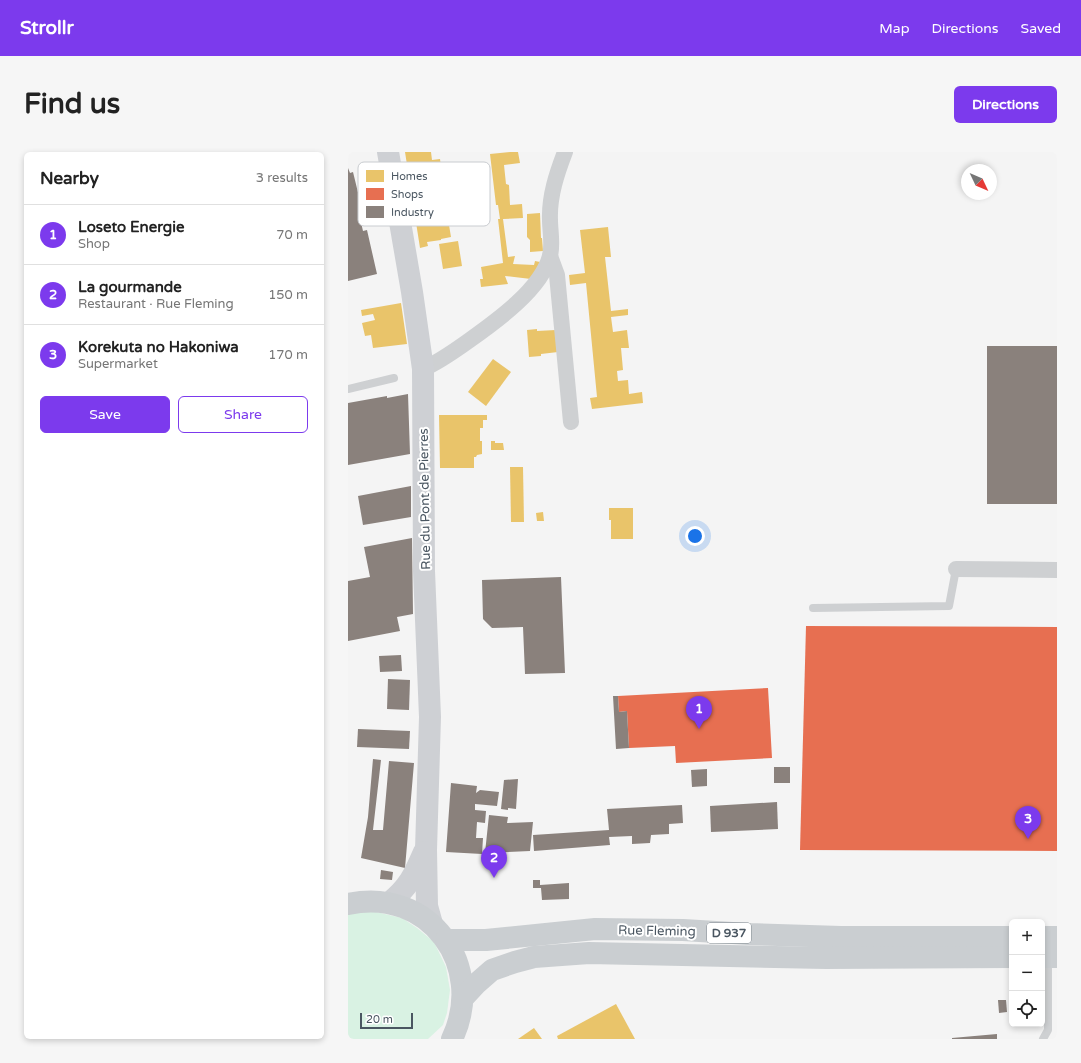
<!DOCTYPE html>
<html lang="en">
<head>
<meta charset="utf-8">
<style>
  :root { --surface:#fff; --page:#f6f6f6; --text:#222; --muted:#767676; --line:#e0e0e0; --accent:#7c3aed }
  body { margin:0; font-family:"Varela Round",sans-serif; background:var(--page); color:var(--text) }
  .controls { position:absolute; right:12px; bottom:12px; display:grid; overflow:hidden; border-radius:6px; box-shadow:0 2px 6px #0003 }
  .controls button { width:36px; height:36px; display:grid; place-items:center; padding:0; border:0; border-bottom:1px solid var(--line); background:var(--surface); color:var(--text); font:20px sans-serif }
  .compass { position:absolute; left:613px; top:12px; width:36px; height:36px; border-radius:50%; background:var(--surface); box-shadow:0 2px 6px #0003; rotate:134deg }
  .scale { position:absolute; left:12px; bottom:10px; width:53px; box-sizing:border-box; padding-left:4px; border:2px solid #4a5661; border-top:0; font-size:11px; line-height:14px; white-space:nowrap; color:#4a5661; -webkit-text-stroke:3px #fff; paint-order:stroke }
  .you { position:absolute; left:347px; top:384px; width:14px; height:14px; margin:-10px; border:3px solid #fff; border-radius:50%; background:#1a73e8; box-shadow:0 0 0 6px #1a73e833 }
  .badge { display:grid; place-items:center; width:26px; height:26px; border-radius:50%; background:var(--accent); color:#fff; font-size:13px; font-weight:700 }
  .pin { position:absolute; translate:-50% -33px; filter:drop-shadow(0 1px 2px #0008) }
  .pin::after { content:''; position:absolute; top:21px; width:14px; height:12px; background:inherit; clip-path:polygon(0 0,100% 0,50% 100%) }
  .list { margin:0; padding:0; list-style:none }
  h2 { display:flex; justify-content:space-between; align-items:center; height:52px; margin:0; padding:0 16px; font-size:17px }
  h2 small { font-size:13px; font-weight:400; color:var(--muted) }
  .list li { display:grid; grid-template-columns:26px 1fr auto; gap:12px; align-items:center; box-sizing:border-box; height:60px; padding:0 16px; border-top:1px solid var(--line) }
  .list b { display:block; font-size:15px; white-space:nowrap }
  .list p { margin:0; font-size:13px; white-space:nowrap; color:var(--muted) }
  .list em { font-size:13px; font-style:normal; color:var(--muted) }
  .actions { display:flex; gap:8px; padding:12px 16px }
  .actions a { flex:1; padding:9px 0; border:1px solid var(--accent); border-radius:6px; text-align:center; font-size:14px; color:var(--accent) }
  .actions .main { background:var(--accent); color:#fff }
  .icon { flex:none; width:22px; height:22px; fill:none; stroke:currentColor; stroke-width:2; stroke-linecap:round; stroke-linejoin:round }
  .map { position:relative; flex:none; width:709px; height:887px; overflow:hidden; border-radius:6px }
  header { display:flex; align-items:center; gap:24px; box-sizing:border-box; height:56px; padding:0 20px; background:var(--accent); color:#fff }
  header strong { font-size:19px }
  nav { display:flex; gap:22px; margin-inline-start:auto; font-size:14px }
  .intro { display:flex; align-items:center; justify-content:space-between; box-sizing:border-box; height:96px; padding:0 24px }
  h1 { margin:0; font-size:28px }
  .button { padding:10px 18px; border-radius:6px; background:var(--accent); color:#fff; font-size:14px; font-weight:700 }
  main { display:flex; gap:24px; padding:0 24px }
  aside { flex:1; background:var(--surface); border-radius:6px; box-shadow:0 2px 6px #0003 }
  .map>svg:first-child { display:block }
  .green { fill:#d9f2e3 }
  .homes { fill:#e9c46a }
  .shops { fill:#e76f51 }
  .industry { fill:#8a817c }
  .lines { fill:none; stroke-linecap:round; stroke-linejoin:round }
  .lane { stroke:#ced0d2; stroke-width:8 }
  .street { stroke:#ced0d2; stroke-width:16 }
  .secondary { stroke:#ced0d4; stroke-width:22 }
  .primary { stroke:#caced1; stroke-width:22 }
  .labels { text-anchor:middle; stroke-width:4; stroke-linejoin:round; paint-order:stroke }
  .shield { fill:#fff; stroke:#808990; stroke-width:1 }
  .shield-label { font-size:12px; font-weight:bold; fill:#4a5661 }
  .street-label { font-size:13px; fill:#4a5661; stroke:#fff }
  .key { fill:#fff; stroke:#c9ccd0; stroke-width:1 }
  .key-label { font-size:11px; fill:#4a5661 }
</style>
</head>
<body>
<header>
<strong>Strollr</strong>
<nav><a>Map</a><a>Directions</a><a>Saved</a></nav>
</header>
<div class="intro"><h1>Find us</h1><a class="button">Directions</a></div>
<main>
<aside>
<h2>Nearby<small>3 results</small></h2>
<ul class="list">
<li><span class="badge">1</span><div><b>Loseto Energie</b><p>Shop</p></div><em>70 m</em></li>
<li><span class="badge">2</span><div><b>La gourmande</b><p>Restaurant · Rue Fleming</p></div><em>150 m</em></li>
<li><span class="badge">3</span><div><b>Korekuta no Hakoniwa</b><p>Supermarket</p></div><em>170 m</em></li>
</ul>
<div class="actions"><a class="main">Save</a><a>Share</a></div>
</aside>
<div class="map">
<svg width="709" height="887" viewBox="0 0 709 887">
  <rect width="100%" height="100%" fill="#f4f4f4"/>
  <!-- green -->
  <polygon class="green" points="24,759 54,766 69,776 86,790 98,815 102,838 99,861 95,873 80,887 0,887 0,762"/>
  <!-- homes -->
  <g class="homes">
    <polygon points="57,0 83,0 84,8 92,7 93,14 90,14 91,19 88,20 92,42 86,43 87,50 102,49 103,54 88,56 91,74 101,73 103,85 93,87 93,88 79,90 80,94 72,96"/>
    <polygon points="162,0 170,0 172,11 156,13 158,32 161,33 162,53 174,52 175,66 155,67 160,105 167,104 165,112 186,113 187,109 192,110 183,127 157,124 160,132 133,135 132,127 135,127 133,115 155,111 150,67 152,67 150,53 148,53 142,2"/>
    <polygon points="192,61 193,86 194,86 195,99 182,100 182,88 179,85 179,62"/>
    <polygon points="260,75 263,105 257,105 263,159 280,157 280,163 263,165 265,180 279,178 281,196 273,196 275,218 269,219 270,229 280,228 281,242 294,240 295,251 244,257 242,246 249,245 238,131 222,133 221,123 237,121 232,78"/>
    <polygon points="110,89 114,114 95,117 91,92"/>
    <polygon points="53,151 59,192 25,196 23,183 17,184 14,171 27,168 25,162 14,164 13,158"/>
    <polygon points="189,177 189,179 208,178 210,200 193,202 193,204 181,205 179,178"/>
    <polygon points="145,207 163,220 138,254 120,240"/>
    <polygon points="91,263 139,263 139,268 135,268 135,276 132,276 132,289 134,289 134,302 129,303 128,305 126,305 126,316 92,316"/>
    <polygon points="143,289 147,289 147,291 155,291 156,298 143,298"/>
    <polygon points="162,315 175,315 176,370 163,370"/>
    <polygon points="261,356 285,356 285,387 263,387 263,368 261,368"/>
    <polygon points="195,360 196,369 189,369 188,361"/>
    <polygon points="268,852 287,887 210,887 209,884"/>
    <polygon points="186,876 194,887 170,887"/>
  </g>
  <!-- shops -->
  <g class="shops">
    <polygon points="458,474 709,475 709,699 452,698"/>
    <polygon points="420,536 424,606 328,611 327,594 281,596 279,559 271,560 270,544"/>
  </g>
  <!-- industry -->
  <g class="industry">
    <polygon points="0,16 2,21 5,20 15,61 11,62 15,79 19,78 29,122 0,129"/>
    <rect x="639" y="194" width="70" height="158"/>
    <polygon points="60,242 62,302 0,313 0,251 39,244 39,246"/>
    <polygon points="63,334 63,365 15,373 10,344"/>
    <polygon points="64,386 65,462 49,465 52,479 0,489 0,429 22,425 16,395"/>
    <polygon points="213,425 217,521 177,522 175,475 144,476 135,467 134,428"/>
    <polygon points="53,503 54,519 32,520 31,504"/>
    <polygon points="40,527 62,528 61,558 39,557"/>
    <polygon points="265,544 270,544 271,560 279,559 281,596 268,597"/>
    <polygon points="10,577 62,579 61,597 9,595"/>
    <polygon points="25,607 33,608 25,678 35,678 41,609 66,611 57,716 13,706 20,665"/>
    <rect x="426" y="615" width="16" height="16"/>
    <polygon points="359,617 359,634 344,635 343,618"/>
    <polygon points="170,627 168,657 160,656 160,658 153,657 156,628"/>
    <polygon points="103,631 129,634 128,641 132,638 151,640 149,654 127,652 127,658 138,659 137,671 129,670 128,686 135,686 134,702 98,700"/>
    <polygon points="429,650 430,677 363,680 362,654"/>
    <polygon points="334,653 335,671 321,672 321,682 303,683 302,691 284,692 284,684 261,685 262,693 186,699 185,683 261,678 259,657"/>
    <polygon points="141,663 160,665 159,671 185,670 182,699 137,701"/>
    <polygon points="33,718 45,720 44,728 32,727"/>
    <polygon points="185,728 192,728 192,733 221,731 221,747 194,748 193,736 185,736"/>
    <polygon points="650,848 658,848 659,860 651,861"/>
    <polygon points="649,882 649,887 604,887 604,886"/>
  </g>
  <g class="lines">
    <!-- lane -->
    <g class="lane">
      <polyline points="0,237 46,226"/>
      <polyline points="465,456 601,454 608,417"/>
      <polyline points="695,887 700,878 700,806"/>
    </g>
    <!-- street -->
    <g class="street">
      <polyline points="202,104 209,123 223,270"/>
      <path d="M75 217C91 210 105 200 119 190 147 170 193 138 202 104 205 92 202 79 202 68 201 44 209 21 217 0"/>
      <polyline points="608,417 709,418"/>
    </g>
    <!-- secondary -->
    <g class="secondary">
      <polyline points="40,0 64,140 75,217 76,419 82,565 78,698 79,754 84,772"/>
      <path d="M41 751C61 735 66 723 76 700"/>
    </g>
    <!-- primary -->
    <g class="primary">
      <path d="M0 752C81 734 139 814 104 887"/>
      <polyline points="694,785 709,785"/>
      <polyline points="98,788 138,788 247,777 335,778 401,782 493,785 664,785"/>
      <polyline points="694,805 709,805"/>
      <polyline points="115,846 128,832 144,818 167,810 186,805 241,801 478,806 664,805"/>
    </g>
  </g>
  <g class="labels">
    <!-- shield labels -->
    <rect class="shield" x="359" y="771" width="44" height="20" rx="3"/>
    <g class="shield-label">
      <text x="381" y="785">D 937</text>
    </g>
    <!-- street labels -->
    <g class="street-label">
      <text transform="translate(76 347) rotate(-91)" y="5">Rue du Pont de Pierres</text>
      <text transform="translate(309 778) rotate(1)" y="5">Rue Fleming</text>
    </g>
  </g>
  <!-- legend -->
  <rect x="10" y="10" width="132" height="64" rx="6" class="key"/>
  <rect x="18" y="18" width="18" height="12" fill="#e9c46a"/>
  <rect x="18" y="36" width="18" height="12" fill="#e76f51"/>
  <rect x="18" y="54" width="18" height="12" fill="#8a817c"/>
  <g class="key-label">
    <text x="43" y="28">Homes</text>
    <text x="43" y="46">Shops</text>
    <text x="43" y="64">Industry</text>
  </g>
</svg>
<div class="controls">
<button>+</button>
<button>−</button>
<button><svg class="icon" aria-label="locate" viewBox="0 0 24 24"><circle cx="12" cy="12" r="6"/><path d="M12 2v4M12 18v4M2 12h4M18 12h4"/></svg></button>
</div>
<svg class="compass" viewBox="-18 -18 36 36"><path d="M0-13l5 13h-10z" fill="#e53935"/><path d="M0 13l5-13h-10z" fill="#767676"/></svg>
<div class="scale">20 m</div>
<div class="you"></div>
<div class="pin badge" style="left:351px;top:577px">1</div>
<div class="pin badge" style="left:146px;top:726px">2</div>
<div class="pin badge" style="left:680px;top:687px">3</div>
</div>
</main>
</body>
</html>
